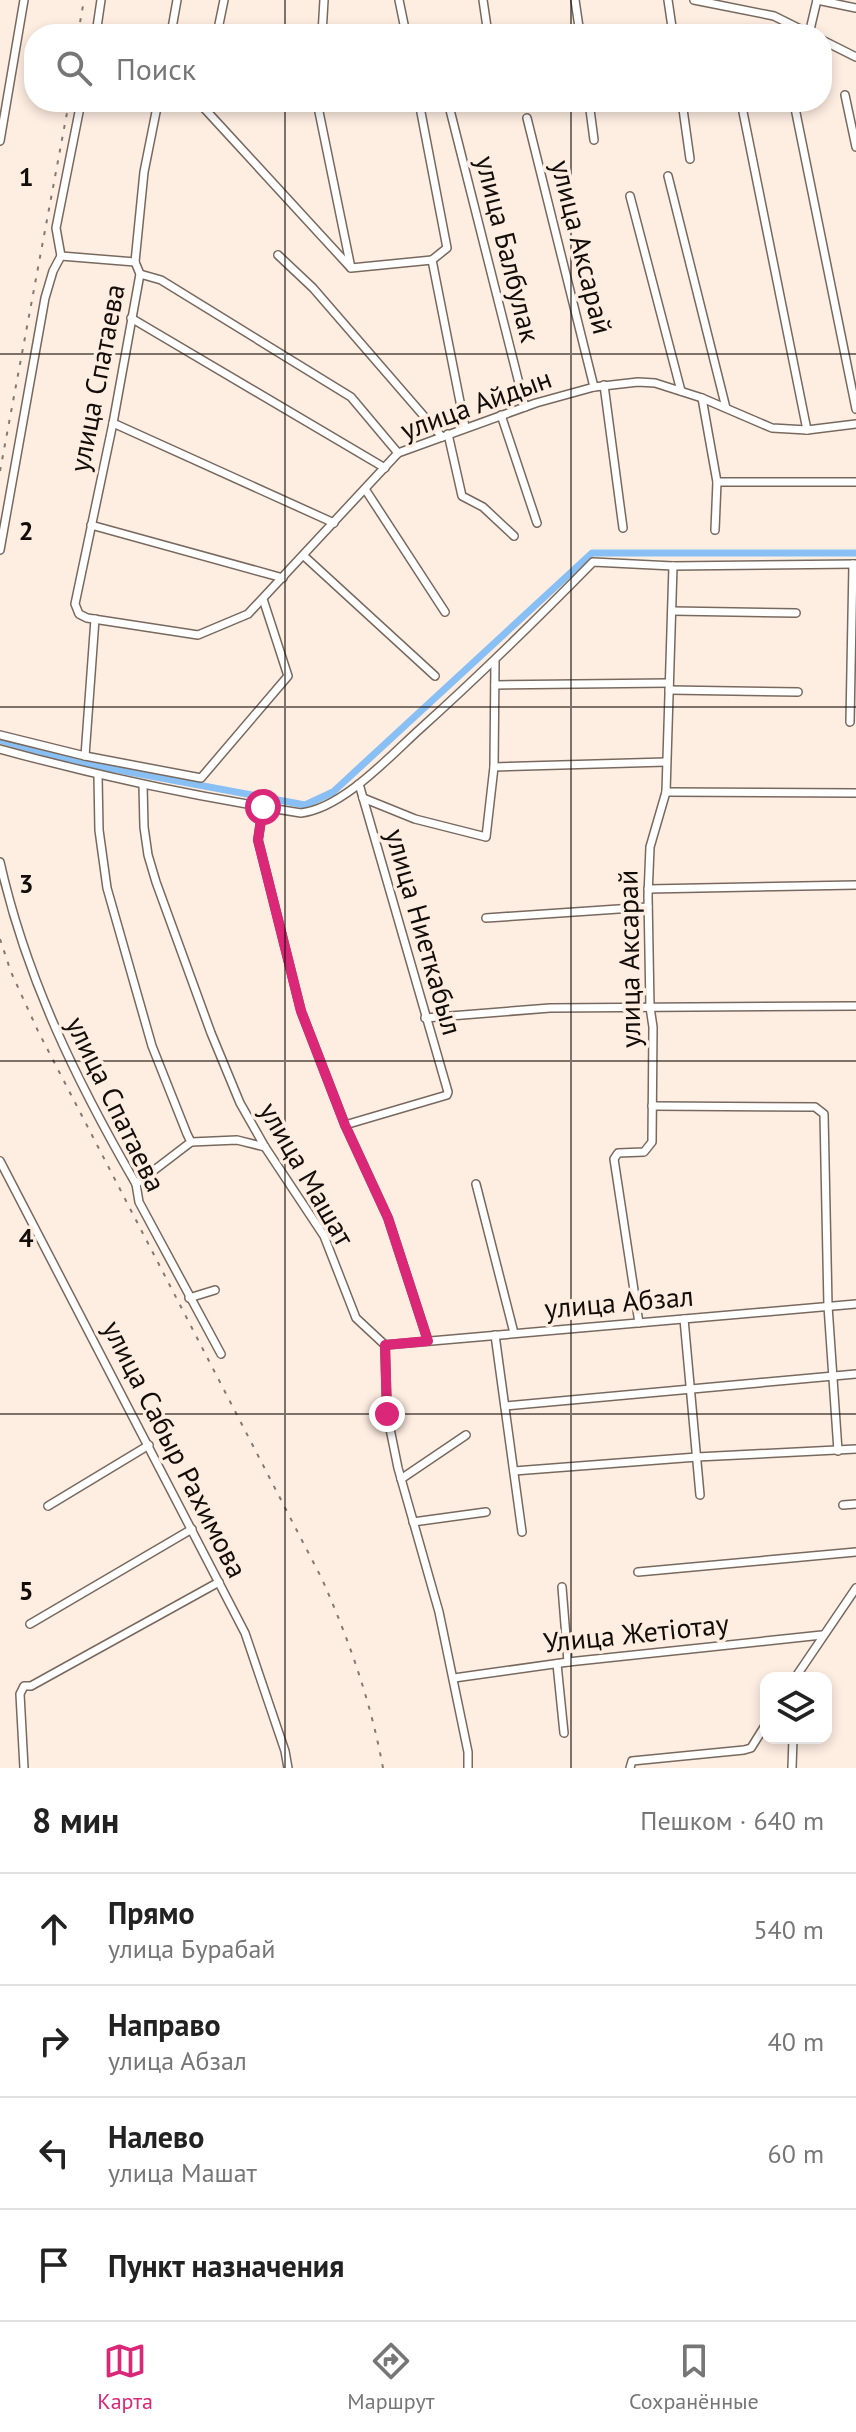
<!DOCTYPE html>
<html lang="ru">
<head>
<meta charset="utf-8">
<style>
  :root { --surface:#fff; --page:#f2f2f2; --text:#222; --muted:#767676; --line:#e0e0e0; --accent:#db2777 }
  body { margin:0; font-family:"PT Sans",sans-serif; background:var(--page); color:var(--text) }
  .controls { position:absolute; right:24px; bottom:24px; display:grid; overflow:hidden; border-radius:16px; box-shadow:0 4px 12px #0003 }
  .controls button { width:72px; height:72px; display:grid; place-items:center; padding:0; border:0; border-bottom:2px solid var(--line); background:var(--surface); color:var(--text); font:40px sans-serif }
  .stop { position:absolute; width:24px; height:24px; margin:-18px; border:6px solid #db2777; border-radius:50%; background:#fff }
  .stop.end { background:#db2777; border-color:#fff; box-shadow:0 2px 8px #0008 }
  .list { margin:0; padding:0; list-style:none }
  h2 { display:flex; justify-content:space-between; align-items:center; height:104px; margin:0; padding:0 32px; font-size:34px }
  h2 small { font-size:26px; font-weight:400; color:var(--muted) }
  .list li { display:grid; grid-template-columns:52px 1fr auto; gap:24px; align-items:center; box-sizing:border-box; height:112px; padding:0 32px; border-top:2px solid var(--line) }
  .list b { display:block; font-size:30px; white-space:nowrap }
  .list p { margin:0; font-size:26px; white-space:nowrap; color:var(--muted) }
  .list em { font-size:26px; font-style:normal; color:var(--muted) }
  .icon { flex:none; width:44px; height:44px; fill:none; stroke:currentColor; stroke-width:2; stroke-linecap:round; stroke-linejoin:round }
  .map { position:relative; flex:none; width:856px; height:1768px; overflow:hidden }
  .search { position:absolute; background:var(--surface); box-shadow:0 4px 12px #0003; left:24px; right:24px; top:24px; height:88px; display:flex; align-items:center; gap:20px; box-sizing:border-box; padding:0 28px; border-radius:32px; color:var(--muted); font-size:30px }
  .sheet { height:552px; background:var(--surface) }
  nav { display:flex; justify-content:space-around; align-items:center; box-sizing:border-box; height:112px; border-top:2px solid var(--line); background:var(--surface); font-size:22px; color:var(--muted) }
  nav a { display:grid; justify-items:center; gap:4px }
  nav .on { color:var(--accent) }
  .map>svg:first-child { display:block }
  .lines { fill:none; stroke-linecap:round; stroke-linejoin:round }
  .canal { stroke:#88bff4; stroke-width:7 }
  .minor-casing { stroke:#78695f; stroke-width:10 }
  .minor { stroke:#fff; stroke-width:7 }
  .rail { stroke:#837971; stroke-width:2; stroke-dasharray:4 8; stroke-linecap:butt }
  .route { stroke:#db2777; stroke-width:10 }
  .grid { fill:none; stroke:#120d09; stroke-width:2; stroke-opacity:0.55 }
  .labels { text-anchor:middle; stroke-width:7; stroke-linejoin:round; paint-order:stroke }
  .street-label { font-size:28px; fill:#120d09; stroke:#feede1 }
  .grid-label { font-size:26px; text-anchor:middle; font-weight:bold; fill:#120d09; stroke:#feede1; stroke-width:7; stroke-linejoin:round; paint-order:stroke }
</style>
</head>
<body>
<div class="map">
<svg width="856" height="1768" viewBox="0 0 856 1768">
  <rect width="100%" height="100%" fill="#feede1"/>
  <g class="lines">
    <!-- canal -->
    <polyline class="canal" points="0,740 81,763 305,805 333,792 592,553 856,553"/>
    <defs>
      <g id="minor">
        <polyline points="399,0 406,34"/>
        <polyline points="483,0 488,34"/>
        <polyline points="575,0 580,34"/>
        <polyline points="668,0 673,34"/>
        <polyline points="694,0 774,16 810,34"/>
        <polyline points="817,0 856,8"/>
        <polyline points="96,34 101,0"/>
        <polyline points="171,34 177,0"/>
        <polyline points="217,34 224,0"/>
        <polyline points="322,34 324,0"/>
        <polyline points="809,34 817,0"/>
        <polyline points="822,40 856,57"/>
        <polyline points="845,95 856,147"/>
        <polyline points="158,102 144,172 135,262 140,274 113,423 75,604 79,614 87,618 198,635 248,614 398,453 536,403 594,387 638,382 655,383 702,398 772,428 807,430 856,424"/>
        <polyline points="204,102 203,107 350,267"/>
        <polyline points="317,102 351,268 432,260"/>
        <polyline points="419,102 447,248 432,260 465,427"/>
        <polyline points="448,102 525,407"/>
        <polyline points="589,102 594,140"/>
        <polyline points="682,102 690,159"/>
        <polyline points="741,102 807,430"/>
        <polyline points="795,108 856,409"/>
        <polyline points="527,118 594,387"/>
        <polyline points="0,141 24,0"/>
        <polyline points="668,176 726,408"/>
        <polyline points="630,196 681,391"/>
        <polyline points="278,255 313,288 442,437"/>
        <polyline points="61,256 135,262"/>
        <polyline points="140,274 161,280 351,397 398,453"/>
        <polyline points="131,318 385,468"/>
        <polyline points="604,385 623,528"/>
        <polyline points="702,398 717,482 715,530"/>
        <polyline points="501,415 537,523"/>
        <polyline points="113,423 334,523"/>
        <polyline points="448,434 462,496 483,507 514,536"/>
        <polyline points="717,482 856,482"/>
        <polyline points="365,489 445,612"/>
        <polyline points="91,525 283,578"/>
        <polyline points="0,550 45,298 53,271 61,256 56,228 81,102"/>
        <polyline points="304,556 435,676"/>
        <polyline points="672,611 796,613"/>
        <polyline points="495,685 669,683"/>
        <polyline points="669,690 798,692"/>
        <polyline points="850,722 853,564"/>
        <polyline points="0,735 85,756 201,778 288,676 263,599"/>
        <path d="M0 749C101 777 198 797 301 813 343 808 390 756 420 729 480 675 537 619 593 562L673 566 856 564"/>
        <polyline points="85,756 95,619"/>
        <polyline points="494,767 666,762"/>
        <polyline points="98,776 99,830 107,888 152,1046 187,1134 191,1142 237,1140 265,1147"/>
        <polyline points="143,785 144,827 148,855 156,882 211,1033 240,1103 265,1147 324,1236 356,1318 385,1345 387,1414 398,1468 439,1612 468,1752 468,1768"/>
        <polyline points="666,792 856,793"/>
        <polyline points="363,798 415,819 486,837 494,767 495,662"/>
        <polyline points="263,807 258,840 301,1011 345,1125 388,1218 428,1341"/>
        <path d="M0 862C26 978 77 1082 136 1184L139 1202 221 1354"/>
        <polyline points="648,889 856,885"/>
        <polyline points="486,918 648,907"/>
        <polyline points="425,1018 550,1008 856,1006"/>
        <polyline points="652,1106 815,1107 824,1114 828,1306 838,1451"/>
        <polyline points="345,1125 447,1095 448,1092 359,784"/>
        <polyline points="0,1161 245,1633 285,1751 288,1768"/>
        <polyline points="136,1184 191,1142"/>
        <polyline points="476,1184 514,1333"/>
        <polyline points="189,1298 215,1290"/>
        <polyline points="684,1319 700,1495"/>
        <polyline points="639,1323 614,1159 618,1153 644,1152 652,1142 653,1027 650,1007 648,896 650,847 666,792 673,566"/>
        <polyline points="495,1335 522,1532"/>
        <polyline points="385,1345 856,1304"/>
        <polyline points="505,1406 856,1374"/>
        <polyline points="514,1471 697,1457 856,1449"/>
        <polyline points="401,1479 466,1435"/>
        <polyline points="843,1505 856,1504"/>
        <polyline points="48,1506 149,1445"/>
        <polyline points="413,1522 486,1512"/>
        <polyline points="638,1572 856,1552"/>
        <polyline points="562,1587 568,1662"/>
        <polyline points="30,1624 192,1529"/>
        <polyline points="557,1664 564,1733"/>
        <polyline points="454,1678 568,1662 822,1635"/>
        <polyline points="795,1678 856,1588"/>
        <polyline points="24,1768 20,1694 24,1686 31,1686 219,1582"/>
        <polyline points="630,1768 632,1761 744,1750 751,1748 766,1724"/>
        <polyline points="792,1768 793,1738"/>
      </g>
    </defs>
    <!-- minor casing -->
    <use href="#minor" class="minor-casing"/>
    <!-- minor -->
    <use href="#minor" class="minor"/>
    <!-- rail -->
    <g class="rail">
      <polyline points="78,34 84,0"/>
      <polyline points="0,471 69,102"/>
      <path d="M0 939 11 972 38 1031 322 1579C349 1640 371 1702 383 1768"/>
    </g>
  </g>
  <g class="lines">
    <!-- route -->
    <polyline class="route" points="263,807 258,840 301,1011 345,1125 388,1218 428,1341 385,1345 387,1414"/>
  </g>
  <!-- grid -->
  <path class="grid" d="M285 0V34M571 0V34M285 102V1768M571 102V1768M0 354H856M0 707H856M0 1061H856M0 1414H856"/>
  <g class="labels">
    <!-- street labels -->
    <g class="street-label">
      <text transform="translate(582 247) rotate(76)" y="10">улица Аксарай</text>
      <text transform="translate(508 249) rotate(76)" y="10">улица Балбулак</text>
      <text transform="translate(97 378) rotate(-79)" y="10">улица Спатаева</text>
      <text transform="translate(476 404) rotate(-20)" y="10">улица Айдын</text>
      <text transform="translate(424 932) rotate(74)" y="10">улица Ниеткабыл</text>
      <text transform="translate(629 959) rotate(-91)" y="10">улица Аксарай</text>
      <text transform="translate(116 1104) rotate(64)" y="10">улица Спатаева</text>
      <text transform="translate(307 1174) rotate(60)" y="10">улица Машат</text>
      <text transform="translate(619 1302) rotate(-5)" y="10">улица Абзал</text>
      <text transform="translate(175 1449) rotate(63)" y="10">улица Сабыр Рахимова</text>
      <text transform="translate(636 1633) rotate(-6)" y="10">Улица Жетіотау</text>
    </g>
  </g>
  <g class="grid-label">
    <text x="26" y="186">1</text>
    <text x="26" y="540">2</text>
    <text x="26" y="893">3</text>
    <text x="26" y="1247">4</text>
    <text x="26" y="1600">5</text>
  </g>
</svg>
<div class="controls">
<button><svg class="icon" aria-label="layers" viewBox="0 0 24 24"><path d="M12 4l9 5-9 5-9-5zM3 14l9 5 9-5"/></svg></button>
</div>
<div class="stop" style="left:263px;top:807px"></div>
<div class="stop end" style="left:387px;top:1414px"></div>
<div class="search"><svg class="icon" aria-label="search" viewBox="0 0 24 24"><circle cx="10" cy="10" r="6"/><path d="M15 15l6 6"/></svg>Поиск</div>
</div>
<section class="sheet">
<h2>8 мин<small>Пешком · 640 m</small></h2>
<ul class="list">
<li><svg class="icon" aria-label="ahead" viewBox="0 0 24 24"><path d="M12 20V5M6 11l6-6 6 6"/></svg><div><b>Прямо</b><p>улица Бурабай</p></div><em>540 m</em></li>
<li><svg class="icon" aria-label="right" viewBox="0 0 24 24"><path d="M7 20v-9h11M14 6l5 5-5 5"/></svg><div><b>Направо</b><p>улица Абзал</p></div><em>40 m</em></li>
<li><svg class="icon" aria-label="left" viewBox="0 0 24 24"><path d="M17 20v-9H6M10 6l-5 5 5 5"/></svg><div><b>Налево</b><p>улица Машат</p></div><em>60 m</em></li>
<li><svg class="icon" aria-label="arrive" viewBox="0 0 24 24"><path d="M6 21V4h12l-3 4 3 4H6"/></svg><div><b>Пункт назначения</b></div></li>
</ul>
</section>
<nav>
<a class="on"><svg class="icon" aria-label="map" viewBox="0 0 24 24"><path d="M3 6l6-2 6 2 6-2v14l-6 2-6-2-6 2zM9 4v14M15 6v14"/></svg>Карта</a>
<a><svg class="icon" aria-label="directions" viewBox="0 0 24 24"><path d="M12 3l9 9-9 9-9-9zM9 14v-3h6M13 9l2 2-2 2"/></svg>Маршрут</a>
<a><svg class="icon" aria-label="saved" viewBox="0 0 24 24"><path d="M7 4h10v16l-5-4-5 4z"/></svg>Сохранённые</a>
</nav>
</body>
</html>
